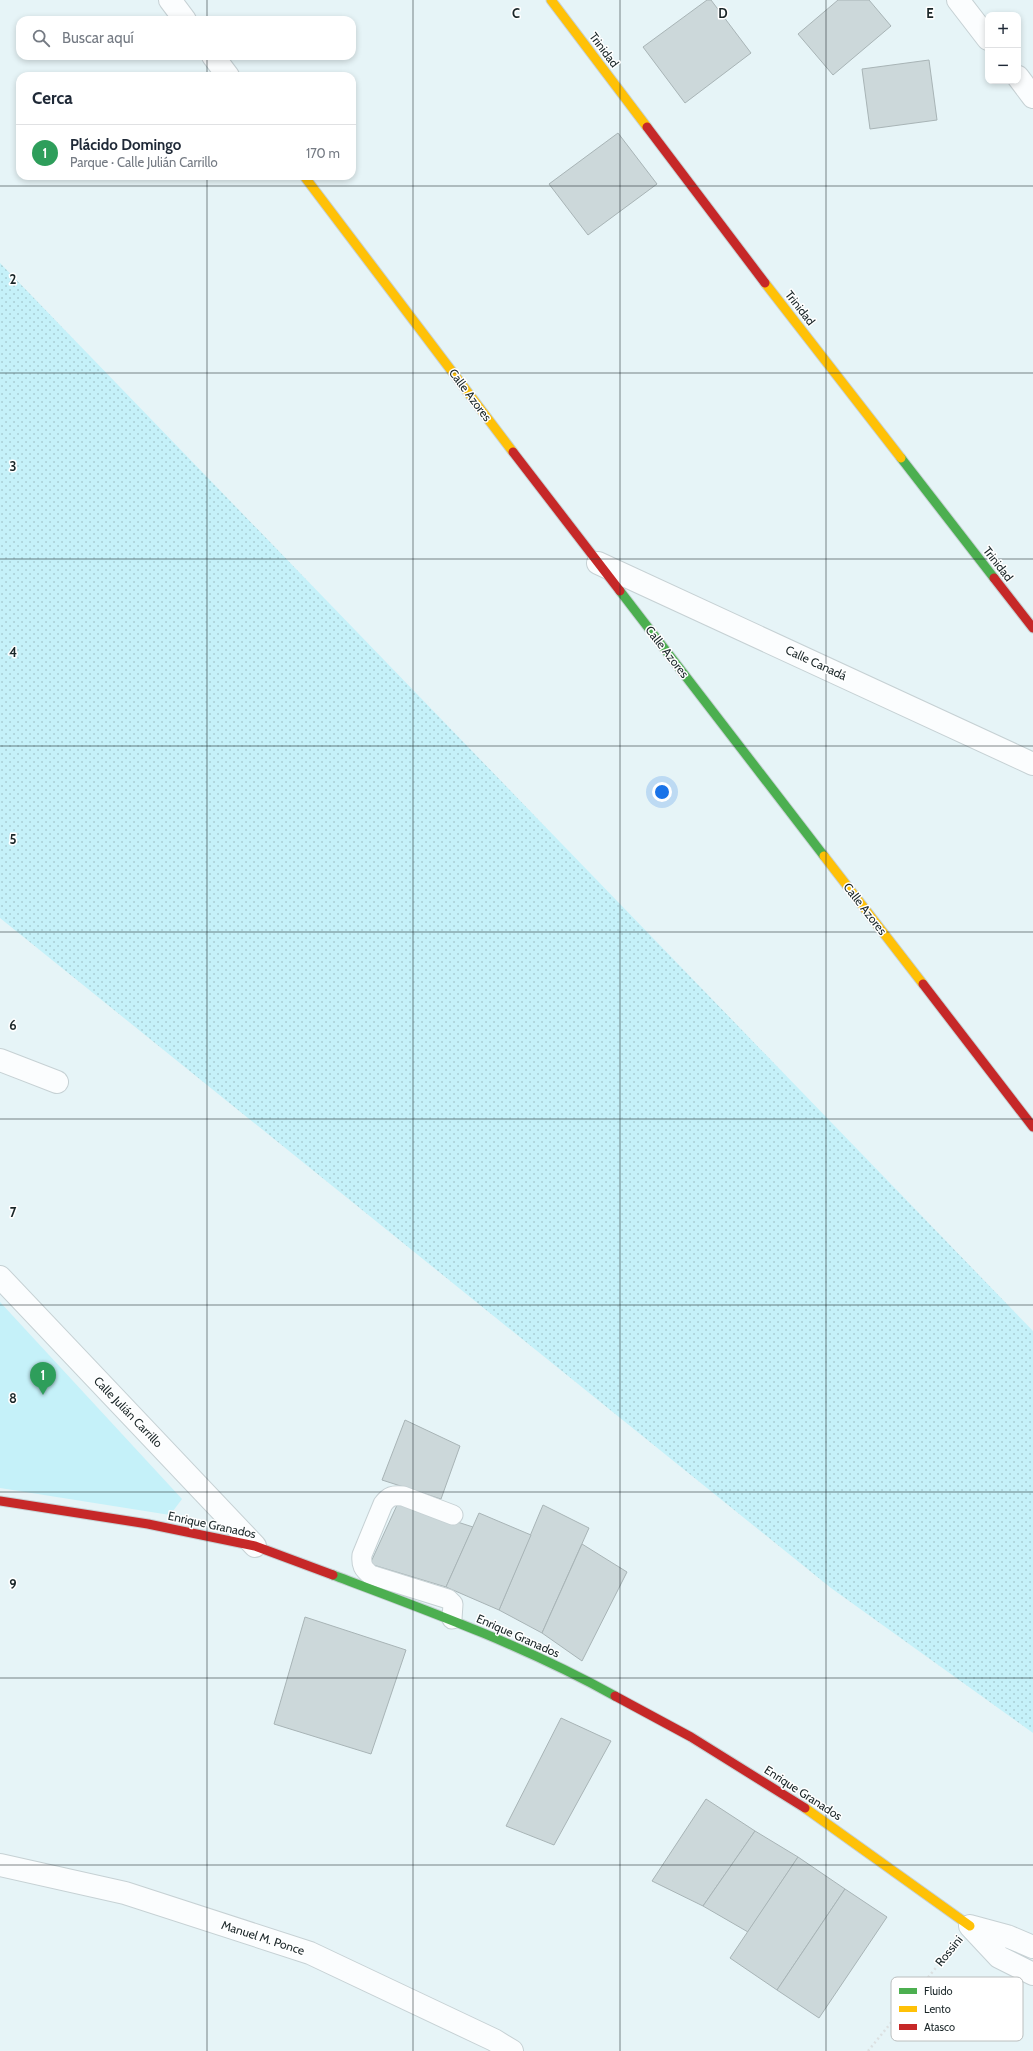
<!DOCTYPE html>
<html lang="es">
<head>
<meta charset="utf-8">
<style>
  :root { --surface:#fff; --page:#f2f2f3; --text:#1f2937; --muted:#747a83; --line:#e0e1e3; --accent:#0f766e }
  body { margin:0; font-family:Cabin,sans-serif; background:var(--page); color:var(--text) }
  .controls { position:absolute; right:12px; top:12px; display:grid; overflow:hidden; border-radius:8px; box-shadow:0 2px 6px #0003 }
  .controls button { width:36px; height:36px; display:grid; place-items:center; padding:0; border:0; border-bottom:1px solid var(--line); background:var(--surface); color:var(--text); font:20px sans-serif }
  .you { position:absolute; left:662px; top:792px; width:14px; height:14px; margin:-10px; border:3px solid #fff; border-radius:50%; background:#1a73e8; box-shadow:0 0 0 6px #1a73e833 }
  .badge { display:grid; place-items:center; width:26px; height:26px; border-radius:50%; background:var(--accent); color:#fff; font-size:13px; font-weight:700 }
  .pin { position:absolute; translate:-50% -33px; filter:drop-shadow(0 1px 2px #0008) }
  .pin::after { content:''; position:absolute; top:21px; width:14px; height:12px; background:inherit; clip-path:polygon(0 0,100% 0,50% 100%) }
  .list { margin:0; padding:0; list-style:none }
  h2 { display:flex; justify-content:space-between; align-items:center; height:52px; margin:0; padding:0 16px; font-size:17px }
  h2 small { font-size:13px; font-weight:400; color:var(--muted) }
  .list li { display:grid; grid-template-columns:26px 1fr auto; gap:12px; align-items:center; box-sizing:border-box; height:56px; padding:0 16px; border-top:1px solid var(--line) }
  .list b { display:block; font-size:15px; white-space:nowrap }
  .list p { margin:0; font-size:13px; white-space:nowrap; color:var(--muted) }
  .list em { font-size:13px; font-style:normal; color:var(--muted) }
  .icon { flex:none; width:22px; height:22px; fill:none; stroke:currentColor; stroke-width:2; stroke-linecap:round; stroke-linejoin:round }
  .map { position:relative; flex:none; width:1033px; height:2051px; overflow:hidden }
  .search { position:absolute; background:var(--surface); box-shadow:0 2px 6px #0003; left:16px; top:16px; width:340px; height:44px; display:flex; align-items:center; gap:10px; box-sizing:border-box; padding:0 14px; border-radius:12px; color:var(--muted); font-size:15px }
  .panel { position:absolute; background:var(--surface); box-shadow:0 2px 6px #0003; left:16px; top:72px; width:340px; height:108px; border-radius:12px }
  .map>svg:first-child { display:block }
  .grass { fill:url(#grass-dots) }
  .park { fill:#c5f1f9 }
  .building { fill:#ccd8da; stroke:#a8b4b6 }
  .lines { fill:none; stroke-linecap:round; stroke-linejoin:round }
  .lane-casing { stroke:#c6d1d4; stroke-width:21 }
  .street-casing { stroke:#c6d1d4; stroke-width:24 }
  .fast-casing { stroke:#c6d1d4; stroke-width:11 }
  .slow-casing { stroke:#c6d1d4; stroke-width:11 }
  .jam-casing { stroke:#c6d1d4; stroke-width:11 }
  .path { stroke:#dbe0e1; stroke-width:2.5; stroke-dasharray:2 3; stroke-linecap:butt }
  .lane { stroke:#fbfdfe; stroke-width:19 }
  .street { stroke:#fbfdfe; stroke-width:22 }
  .fast { stroke:#4caf50; stroke-width:9 }
  .slow { stroke:#ffc107; stroke-width:9 }
  .jam { stroke:#c62828; stroke-width:9 }
  .grid { fill:none; stroke:#1a2628; stroke-width:1; stroke-opacity:0.55 }
  .labels { text-anchor:middle; stroke-width:3; stroke-linejoin:round; paint-order:stroke }
  .street-label { font-size:12px; fill:#1a2628; stroke:#fff }
  .key { fill:#fff; stroke:#babebe; stroke-width:1 }
  .key-label { font-size:11px; fill:#1a2628 }
  .grid-label { font-size:13px; text-anchor:middle; font-weight:bold; fill:#1a2628; stroke:#fff; stroke-width:3; stroke-linejoin:round; paint-order:stroke }
</style>
</head>
<body>
<div class="map">
<svg width="1033" height="2051" viewBox="0 0 1033 2051">
  <defs>
    <pattern id="grass-dots" width="8" height="8" patternUnits="userSpaceOnUse"><rect width="8" height="8" fill="#c5f1f9"/><path d="M2 2h.1M6 6h.1" fill="none" stroke="#a9ced5" stroke-width="1.8" stroke-linecap="round"/></pattern>
  </defs>
  <rect width="100%" height="100%" fill="#e6f4f7"/>
  <!-- grass -->
  <polygon class="grass" points="0,263 1033,1331 1033,1733 831,1588 0,918"/>
  <!-- park -->
  <polygon class="park" points="0,1302 182,1499 170,1515 0,1488"/>
  <!-- building -->
  <g class="building">
    <polygon points="707,0 711,0 751,53 685,103 643,47"/>
    <polygon points="838,0 869,0 891,26 833,75 798,34"/>
    <polygon points="929,60 937,120 870,129 862,69"/>
    <polygon points="618,133 657,184 588,235 549,184"/>
    <polygon points="405,1420 460,1446 441,1499 382,1480"/>
    <polygon points="398,1503 473,1527 446,1587 370,1564"/>
    <polygon points="543,1505 589,1528 542,1633 499,1610"/>
    <polygon points="479,1513 531,1535 499,1610 446,1587"/>
    <polygon points="582,1544 627,1572 582,1661 542,1633"/>
    <polygon points="305,1617 406,1650 371,1754 274,1724"/>
    <polygon points="561,1718 611,1741 554,1845 506,1826"/>
    <polygon points="706,1799 755,1831 703,1906 652,1881"/>
    <polygon points="755,1831 798,1857 748,1932 703,1906"/>
    <polygon points="798,1857 845,1889 777,1990 730,1958"/>
    <polygon points="845,1889 887,1917 819,2018 777,1990"/>
  </g>
  <g class="lines">
    <defs>
      <path id="lane" d="M452 1619 453 1604 448 1599 371 1575C363 1569 361 1565 362 1555L383 1504C389 1496 393 1495 403 1496L453 1515"/>
      <g id="street">
        <polyline points="170,0 185,20"/>
        <polyline points="958,0 988,39"/>
        <polyline points="213,56 228,76"/>
        <polyline points="1018,77 1033,97"/>
        <polyline points="598,563 1033,764"/>
        <polyline points="0,1060 57,1082"/>
        <polyline points="0,1277 255,1546"/>
        <polyline points="0,1865 125,1893 310,1953 494,2040 512,2051"/>
        <polyline points="1033,1947 1007,1936 970,1926 999,1957 1033,1974"/>
      </g>
      <g id="fast">
        <polyline points="901,458 994,578"/>
        <polyline points="620,591 824,856"/>
        <path d="M333 1575C429 1611 525 1646 615 1696"/>
      </g>
      <g id="slow">
        <polyline points="551,0 647,127"/>
        <polyline points="304,176 513,452"/>
        <polyline points="765,283 901,458"/>
        <polyline points="824,856 923,984"/>
        <polyline points="805,1808 970,1926"/>
      </g>
      <g id="jam">
        <polyline points="647,127 765,283"/>
        <polyline points="513,452 620,591"/>
        <polyline points="994,578 1033,628"/>
        <polyline points="923,984 1033,1127"/>
        <polyline points="0,1501 148,1524 255,1546 333,1575"/>
        <polyline points="615,1696 691,1737 805,1808"/>
      </g>
    </defs>
    <!-- lane casing -->
    <use href="#lane" class="lane-casing"/>
    <!-- street casing -->
    <use href="#street" class="street-casing"/>
    <!-- fast casing -->
    <use href="#fast" class="fast-casing"/>
    <!-- slow casing -->
    <use href="#slow" class="slow-casing"/>
    <!-- jam casing -->
    <use href="#jam" class="jam-casing"/>
    <!-- path -->
    <polyline class="path" points="868,2051 952,1948"/>
    <!-- lane -->
    <use href="#lane" class="lane"/>
    <!-- street -->
    <use href="#street" class="street"/>
    <!-- fast -->
    <use href="#fast" class="fast"/>
    <!-- slow -->
    <use href="#slow" class="slow"/>
    <!-- jam -->
    <use href="#jam" class="jam"/>
  </g>
  <!-- grid -->
  <path class="grid" d="M207 0V20M413 0V2051M620 0V2051M826 0V2051M207 56V76M207 176V2051M0 186H1033M0 373H1033M0 559H1033M0 746H1033M0 932H1033M0 1119H1033M0 1305H1033M0 1492H1033M0 1678H1033M0 1865H1033"/>
  <g class="labels">
    <!-- street labels -->
    <g class="street-label">
      <text transform="translate(604 50) rotate(53)" y="4">Trinidad</text>
      <text transform="translate(800 308) rotate(52)" y="4">Trinidad</text>
      <text transform="translate(470 395) rotate(53)" y="4">Calle Azores</text>
      <text transform="translate(998 564) rotate(52)" y="4">Trinidad</text>
      <text transform="translate(667 652) rotate(52)" y="4">Calle Azores</text>
      <text transform="translate(816 663) rotate(25)" y="4">Calle Canadá</text>
      <text transform="translate(865 909) rotate(52)" y="4">Calle Azores</text>
      <text transform="translate(128 1412) rotate(46)" y="4">Calle Julián Carrillo</text>
      <text transform="translate(212 1525) rotate(12)" y="4">Enrique Granados</text>
      <text transform="translate(518 1636) rotate(24)" y="4">Enrique Granados</text>
      <text transform="translate(803 1793) rotate(33)" y="4">Enrique Granados</text>
      <text transform="translate(263 1938) rotate(18)" y="4">Manuel M. Ponce</text>
      <text transform="translate(949 1951) rotate(-51)" y="4">Rossini</text>
    </g>
  </g>
  <!-- legend -->
  <rect x="891" y="1977" width="132" height="64" rx="6" class="key"/>
  <rect x="899" y="1988" width="18" height="6" fill="#4caf50"/>
  <rect x="899" y="2006" width="18" height="6" fill="#ffc107"/>
  <rect x="899" y="2024" width="18" height="6" fill="#c62828"/>
  <g class="key-label">
    <text x="924" y="1995">Fluido</text>
    <text x="924" y="2013">Lento</text>
    <text x="924" y="2031">Atasco</text>
  </g>
  <g class="grid-label">
    <text x="516" y="18">C</text>
    <text x="723" y="18">D</text>
    <text x="930" y="18">E</text>
    <text x="13" y="284">2</text>
    <text x="13" y="471">3</text>
    <text x="13" y="657">4</text>
    <text x="13" y="844">5</text>
    <text x="13" y="1030">6</text>
    <text x="13" y="1217">7</text>
    <text x="13" y="1403">8</text>
    <text x="13" y="1589">9</text>
  </g>
</svg>
<div class="controls">
<button>+</button>
<button>−</button>
</div>
<div class="you"></div>
<div class="pin badge" style="left:43px;top:1395px;background:#2e9e5b">1</div>
<div class="search"><svg class="icon" aria-label="search" viewBox="0 0 24 24"><circle cx="10" cy="10" r="6"/><path d="M15 15l6 6"/></svg>Buscar aquí</div>
<section class="panel">
<h2>Cerca<small></small></h2>
<ul class="list">
<li><span class="badge" style="background:#2e9e5b">1</span><div><b>Plácido Domingo</b><p>Parque · Calle Julián Carrillo</p></div><em>170 m</em></li>
</ul>
</section>
</div>
</body>
</html>
